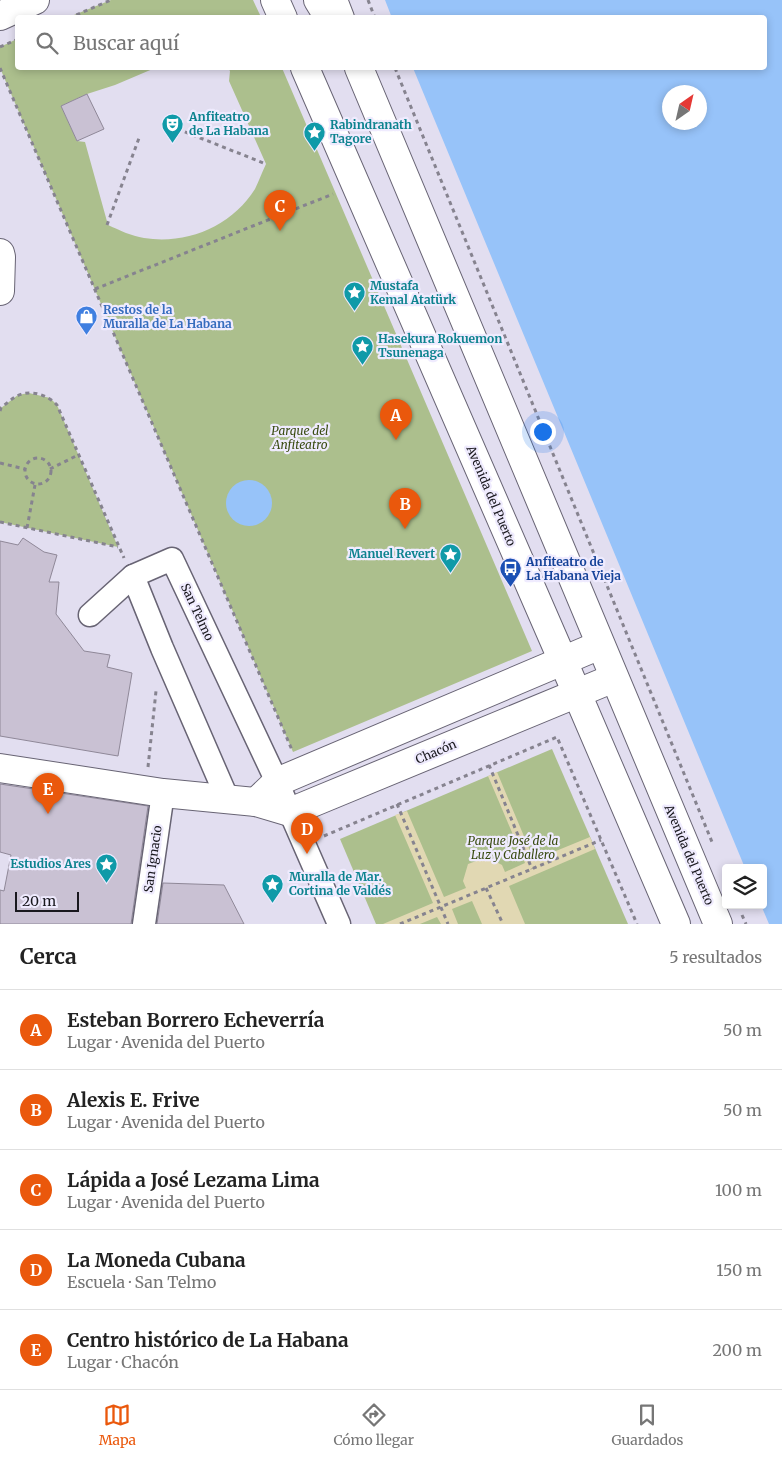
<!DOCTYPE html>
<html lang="es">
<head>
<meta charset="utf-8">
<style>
  :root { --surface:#fff; --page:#f6f6f6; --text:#222; --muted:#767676; --line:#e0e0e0; --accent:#ea580c }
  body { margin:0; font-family:Merriweather,serif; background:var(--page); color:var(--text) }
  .controls { position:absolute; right:15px; bottom:15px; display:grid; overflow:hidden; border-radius:5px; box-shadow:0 2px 8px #0003 }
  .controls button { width:45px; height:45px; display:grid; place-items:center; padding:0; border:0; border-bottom:1px solid var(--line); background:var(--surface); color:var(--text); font:25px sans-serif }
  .compass { position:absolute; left:662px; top:85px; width:45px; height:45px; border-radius:50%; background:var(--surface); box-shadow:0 2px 8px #0003; rotate:34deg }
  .scale { position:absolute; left:15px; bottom:12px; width:64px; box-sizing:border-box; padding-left:5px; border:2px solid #19181e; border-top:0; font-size:14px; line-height:18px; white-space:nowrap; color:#19181e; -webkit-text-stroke:4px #efebfe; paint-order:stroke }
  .you { position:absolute; left:542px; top:431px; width:18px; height:18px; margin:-12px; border:4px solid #fff; border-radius:50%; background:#1a73e8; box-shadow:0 0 0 8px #1a73e833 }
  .badge { display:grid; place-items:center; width:32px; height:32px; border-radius:50%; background:var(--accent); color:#fff; font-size:16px; font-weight:700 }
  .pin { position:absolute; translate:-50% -41px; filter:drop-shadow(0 1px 2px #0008) }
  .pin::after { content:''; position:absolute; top:26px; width:18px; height:15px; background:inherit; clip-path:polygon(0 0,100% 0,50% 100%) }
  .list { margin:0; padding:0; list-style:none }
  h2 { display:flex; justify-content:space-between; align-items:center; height:65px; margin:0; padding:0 20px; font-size:21px }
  h2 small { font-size:16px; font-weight:400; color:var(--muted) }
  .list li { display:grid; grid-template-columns:32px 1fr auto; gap:15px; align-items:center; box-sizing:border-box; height:80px; padding:0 20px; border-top:1px solid var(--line) }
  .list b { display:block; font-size:19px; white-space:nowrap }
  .list p { margin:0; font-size:16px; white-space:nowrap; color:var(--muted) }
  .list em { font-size:16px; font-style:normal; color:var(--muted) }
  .icon { flex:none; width:28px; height:28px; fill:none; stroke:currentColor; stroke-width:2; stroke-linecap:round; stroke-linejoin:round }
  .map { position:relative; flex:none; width:782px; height:924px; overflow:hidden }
  .search { position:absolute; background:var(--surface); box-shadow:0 2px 8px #0003; left:15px; right:15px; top:15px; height:55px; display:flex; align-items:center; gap:12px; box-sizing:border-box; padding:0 18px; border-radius:5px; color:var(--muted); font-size:19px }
  .sheet { height:465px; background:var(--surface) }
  nav { display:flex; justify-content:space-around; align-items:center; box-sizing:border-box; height:70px; border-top:1px solid var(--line); background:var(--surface); font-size:14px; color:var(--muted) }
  nav a { display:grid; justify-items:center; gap:2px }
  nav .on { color:var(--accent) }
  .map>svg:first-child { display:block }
  .green { fill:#acbf8d }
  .sand { fill:#e1d8b3 }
  .water { fill:#97c3f9; fill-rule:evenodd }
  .building { fill:#c9c1d3; stroke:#8f8898 }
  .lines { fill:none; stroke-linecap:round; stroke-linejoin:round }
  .minor-casing { stroke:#686474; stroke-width:25 }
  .tertiary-casing { stroke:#686474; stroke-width:30 }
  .primary-casing { stroke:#686474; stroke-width:30 }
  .trunk-casing { stroke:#686474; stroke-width:30 }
  .path { stroke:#86838f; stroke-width:3; stroke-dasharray:4 4; stroke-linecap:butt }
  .minor { stroke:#fff; stroke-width:22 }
  .tertiary { stroke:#fff; stroke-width:28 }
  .primary { stroke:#fff; stroke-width:28 }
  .trunk { stroke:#fff; stroke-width:28 }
  .labels { text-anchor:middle; stroke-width:4.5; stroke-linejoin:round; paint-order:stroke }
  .culture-label { font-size:12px; font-weight:bold; fill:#0d838f; stroke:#efebfe; text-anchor:start }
  .shop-label { font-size:12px; font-weight:bold; fill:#366cbe; stroke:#efebfe; text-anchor:start }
  .park-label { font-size:12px; font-style:italic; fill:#394b10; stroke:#efebfe }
  .street-label { font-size:12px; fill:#19181e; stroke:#efebfe }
  .transit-label { font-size:12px; font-weight:bold; fill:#164399; stroke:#efebfe; text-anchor:start }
</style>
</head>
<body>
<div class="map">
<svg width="782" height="924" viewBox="0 0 782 924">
  <rect width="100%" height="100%" fill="#e2def0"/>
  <!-- green -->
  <g class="green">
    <polygon points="111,0 253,0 261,17 69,17"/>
    <path d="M17 39 18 68H155L115 85 87 94 61 106 77 141 85 142 108 225C119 230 131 236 144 238 187 245 232 226 255 189 259 181 262 172 266 164L229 81 230 71 228 68H282L532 651 293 752 0 68V47Z"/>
    <polygon points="29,393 50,398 57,405 118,547 0,522 0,411 1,408 18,395"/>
    <polygon points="552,749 628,924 376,924 340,839"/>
  </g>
  <!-- sand -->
  <polygon class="sand" points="497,772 534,860 590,837 595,849 509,886 525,924 482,924 472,901 452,909 458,924 441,924 437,917 420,924 383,924 433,903 395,815 407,811 444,897 466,888 463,881 468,864 487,857 502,865 505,872 525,863 488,776"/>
  <!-- water -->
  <g class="water">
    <path d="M385 0H782V924H769L761 905H763V868H745L413 68H764V18H392ZM670 92H700V122H670Z"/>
    <circle cx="249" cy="503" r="23"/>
  </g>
  <!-- building -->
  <g class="building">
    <polygon points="87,94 104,129 77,141 61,106"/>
    <polygon points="23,538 44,552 57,555 49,582 59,582 56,614 84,651 110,655 107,667 132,673 118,756 0,736 0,541 18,545"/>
    <polygon points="0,784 148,806 131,924 0,924 0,890 4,891 11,855 0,852"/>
    <polygon points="163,883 224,885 244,924 157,924"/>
  </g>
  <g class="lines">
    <defs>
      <g id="minor">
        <polyline points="90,615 133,576"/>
        <polyline points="228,800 162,648 133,576 172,559 277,782 339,924"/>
        <polyline points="144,924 163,793"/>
      </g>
      <g id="tertiary">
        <polyline points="0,253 1,257 0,291"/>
        <polyline points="0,768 163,793 256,802 290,812 614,678"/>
        <polyline points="256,802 277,782 600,645"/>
      </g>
      <g id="primary">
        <polyline points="275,0 283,18"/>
        <polyline points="318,0 329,18"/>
        <polyline points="0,16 35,0"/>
        <polyline points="305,68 563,661 676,924"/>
        <polyline points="359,68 718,924"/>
      </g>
      <polyline id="trunk" points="333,0 340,18"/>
    </defs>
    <!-- minor casing -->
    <use href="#minor" class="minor-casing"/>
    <!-- tertiary casing -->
    <use href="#tertiary" class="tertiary-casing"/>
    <!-- primary casing -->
    <use href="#primary" class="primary-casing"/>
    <!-- trunk casing -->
    <use href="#trunk" class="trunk-casing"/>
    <!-- path -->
    <g class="path">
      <polyline points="368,0 375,18"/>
      <polyline points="69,18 111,0"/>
      <polyline points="0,47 18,39"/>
      <polyline points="0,68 292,750"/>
      <polyline points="395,68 712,842"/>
      <polyline points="170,126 266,164"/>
      <polyline points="107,225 139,138"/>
      <polyline points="95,289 333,194"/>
      <path d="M0 411 1 408C6 404 11 399 17 396 30 389 48 395 57 405L124 558"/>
      <circle cx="38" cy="471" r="13"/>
      <polyline points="0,463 25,469"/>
      <polyline points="50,469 78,455"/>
      <polyline points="0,522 118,547"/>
      <polyline points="27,528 35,485"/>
      <polyline points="489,765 532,869"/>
      <polyline points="148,767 156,691"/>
      <polyline points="397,804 448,924"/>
      <polyline points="324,836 557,737 637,924"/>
      <polyline points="486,888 503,924"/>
      <polyline points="742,915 746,924"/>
      <polyline points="400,924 601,840"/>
    </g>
    <!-- minor -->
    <use href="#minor" class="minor"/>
    <!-- tertiary -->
    <use href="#tertiary" class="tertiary"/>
    <!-- primary -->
    <use href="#primary" class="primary"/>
    <!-- trunk -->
    <use href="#trunk" class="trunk"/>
  </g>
  <!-- icons -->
  <defs>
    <symbol id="theatre-pin" viewBox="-11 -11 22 30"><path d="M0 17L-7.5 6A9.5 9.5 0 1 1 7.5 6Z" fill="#0f9aa8" stroke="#efebfe"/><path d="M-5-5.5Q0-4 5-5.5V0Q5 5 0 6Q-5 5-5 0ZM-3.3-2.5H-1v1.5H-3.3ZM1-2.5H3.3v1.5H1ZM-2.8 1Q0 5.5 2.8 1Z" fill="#fff"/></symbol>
    <symbol id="sight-pin" viewBox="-11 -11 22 30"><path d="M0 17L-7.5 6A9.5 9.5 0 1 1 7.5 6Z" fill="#0f9aa8" stroke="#efebfe"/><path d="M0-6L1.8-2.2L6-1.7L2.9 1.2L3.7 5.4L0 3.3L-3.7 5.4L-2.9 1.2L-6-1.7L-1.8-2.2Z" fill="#fff"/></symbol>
    <symbol id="shop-pin" viewBox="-11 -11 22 30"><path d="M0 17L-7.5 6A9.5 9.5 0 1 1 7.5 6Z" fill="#3f7fe0" stroke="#efebfe"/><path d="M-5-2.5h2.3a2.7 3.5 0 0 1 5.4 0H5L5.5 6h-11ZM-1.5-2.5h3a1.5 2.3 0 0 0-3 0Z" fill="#fff"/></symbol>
    <symbol id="bus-pin" viewBox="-11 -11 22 30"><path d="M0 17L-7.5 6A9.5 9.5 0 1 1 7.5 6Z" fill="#1a4fb4" stroke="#efebfe"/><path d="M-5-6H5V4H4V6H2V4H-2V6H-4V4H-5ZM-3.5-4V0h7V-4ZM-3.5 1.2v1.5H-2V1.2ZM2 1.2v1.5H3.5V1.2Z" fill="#fff"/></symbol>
  </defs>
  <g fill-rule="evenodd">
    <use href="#theatre-pin" x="160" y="112" width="25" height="34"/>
    <use href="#sight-pin" x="302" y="120" width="25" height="34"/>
    <use href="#sight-pin" x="342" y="280" width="25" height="34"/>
    <use href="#shop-pin" x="74" y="304" width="25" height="34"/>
    <use href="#sight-pin" x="350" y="334" width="25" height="34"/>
    <use href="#sight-pin" x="438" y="542" width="25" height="34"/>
    <use href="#bus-pin" x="498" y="556" width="25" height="34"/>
    <use href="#sight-pin" x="94" y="852" width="25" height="34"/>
    <use href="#sight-pin" x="260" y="872" width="25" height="34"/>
  </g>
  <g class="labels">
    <!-- culture labels -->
    <g class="culture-label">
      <text x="189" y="121">Anfiteatro<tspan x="189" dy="14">de La Habana</tspan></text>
      <text x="330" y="129">Rabindranath<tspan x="330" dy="14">Tagore</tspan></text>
      <text x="370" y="290">Mustafa<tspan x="370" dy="14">Kemal Atatürk</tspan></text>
      <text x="378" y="343">Hasekura Rokuemon<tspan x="378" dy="14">Tsunenaga</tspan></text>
      <text x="435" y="558" text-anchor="end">Manuel Revert</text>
      <text x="91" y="868" text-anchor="end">Estudios Ares</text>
      <text x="289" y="881">Muralla de Mar.<tspan x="289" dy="14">Cortina de Valdés</tspan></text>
    </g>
    <!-- shop labels -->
    <g class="shop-label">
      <text x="103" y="314">Restos de la<tspan x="103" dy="14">Muralla de La Habana</tspan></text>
    </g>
    <!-- park labels -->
    <g class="park-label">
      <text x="300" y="435">Parque del<tspan x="300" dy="14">Anfiteatro</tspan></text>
      <text x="513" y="845">Parque José de la<tspan x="513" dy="14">Luz y Caballero</tspan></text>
    </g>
    <!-- street labels -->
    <g class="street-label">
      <text transform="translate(491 496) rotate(67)" y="4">Avenida del Puerto</text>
      <text transform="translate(197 612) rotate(65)" y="4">San Telmo</text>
      <text transform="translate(436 752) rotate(-23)" y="4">Chacón</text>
      <text transform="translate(689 855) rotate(67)" y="4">Avenida del Puerto</text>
      <text transform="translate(153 859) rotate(-82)" y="4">San Ignacio</text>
    </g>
    <!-- transit labels -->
    <g class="transit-label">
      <text x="526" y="566">Anfiteatro de<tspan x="526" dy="14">La Habana Vieja</tspan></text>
    </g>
  </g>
</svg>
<div class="controls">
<button><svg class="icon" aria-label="layers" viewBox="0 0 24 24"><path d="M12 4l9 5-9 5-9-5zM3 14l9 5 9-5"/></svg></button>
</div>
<svg class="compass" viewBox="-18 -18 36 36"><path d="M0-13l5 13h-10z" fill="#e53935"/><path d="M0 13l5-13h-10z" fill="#767676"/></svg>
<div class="scale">20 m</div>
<div class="you"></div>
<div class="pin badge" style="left:396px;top:440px">A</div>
<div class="pin badge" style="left:405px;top:529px">B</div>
<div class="pin badge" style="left:280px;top:231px">C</div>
<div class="pin badge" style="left:307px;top:854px">D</div>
<div class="pin badge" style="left:48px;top:814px">E</div>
<div class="search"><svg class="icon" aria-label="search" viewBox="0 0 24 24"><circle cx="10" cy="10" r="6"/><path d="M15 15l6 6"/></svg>Buscar aquí</div>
</div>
<section class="sheet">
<h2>Cerca<small>5 resultados</small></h2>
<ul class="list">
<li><span class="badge">A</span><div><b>Esteban Borrero Echeverría</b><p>Lugar · Avenida del Puerto</p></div><em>50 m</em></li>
<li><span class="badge">B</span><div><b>Alexis E. Frive</b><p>Lugar · Avenida del Puerto</p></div><em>50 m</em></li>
<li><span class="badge">C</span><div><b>Lápida a José Lezama Lima</b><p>Lugar · Avenida del Puerto</p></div><em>100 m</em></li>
<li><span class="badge">D</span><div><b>La Moneda Cubana</b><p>Escuela · San Telmo</p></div><em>150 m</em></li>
<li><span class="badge">E</span><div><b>Centro histórico de La Habana</b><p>Lugar · Chacón</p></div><em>200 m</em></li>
</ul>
</section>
<nav>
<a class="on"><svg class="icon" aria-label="map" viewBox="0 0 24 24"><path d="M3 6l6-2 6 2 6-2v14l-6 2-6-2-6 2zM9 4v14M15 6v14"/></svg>Mapa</a>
<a><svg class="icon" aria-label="directions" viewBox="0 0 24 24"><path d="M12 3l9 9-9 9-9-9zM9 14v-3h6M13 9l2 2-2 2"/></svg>Cómo llegar</a>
<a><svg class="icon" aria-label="saved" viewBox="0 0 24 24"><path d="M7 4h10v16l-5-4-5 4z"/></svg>Guardados</a>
</nav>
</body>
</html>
